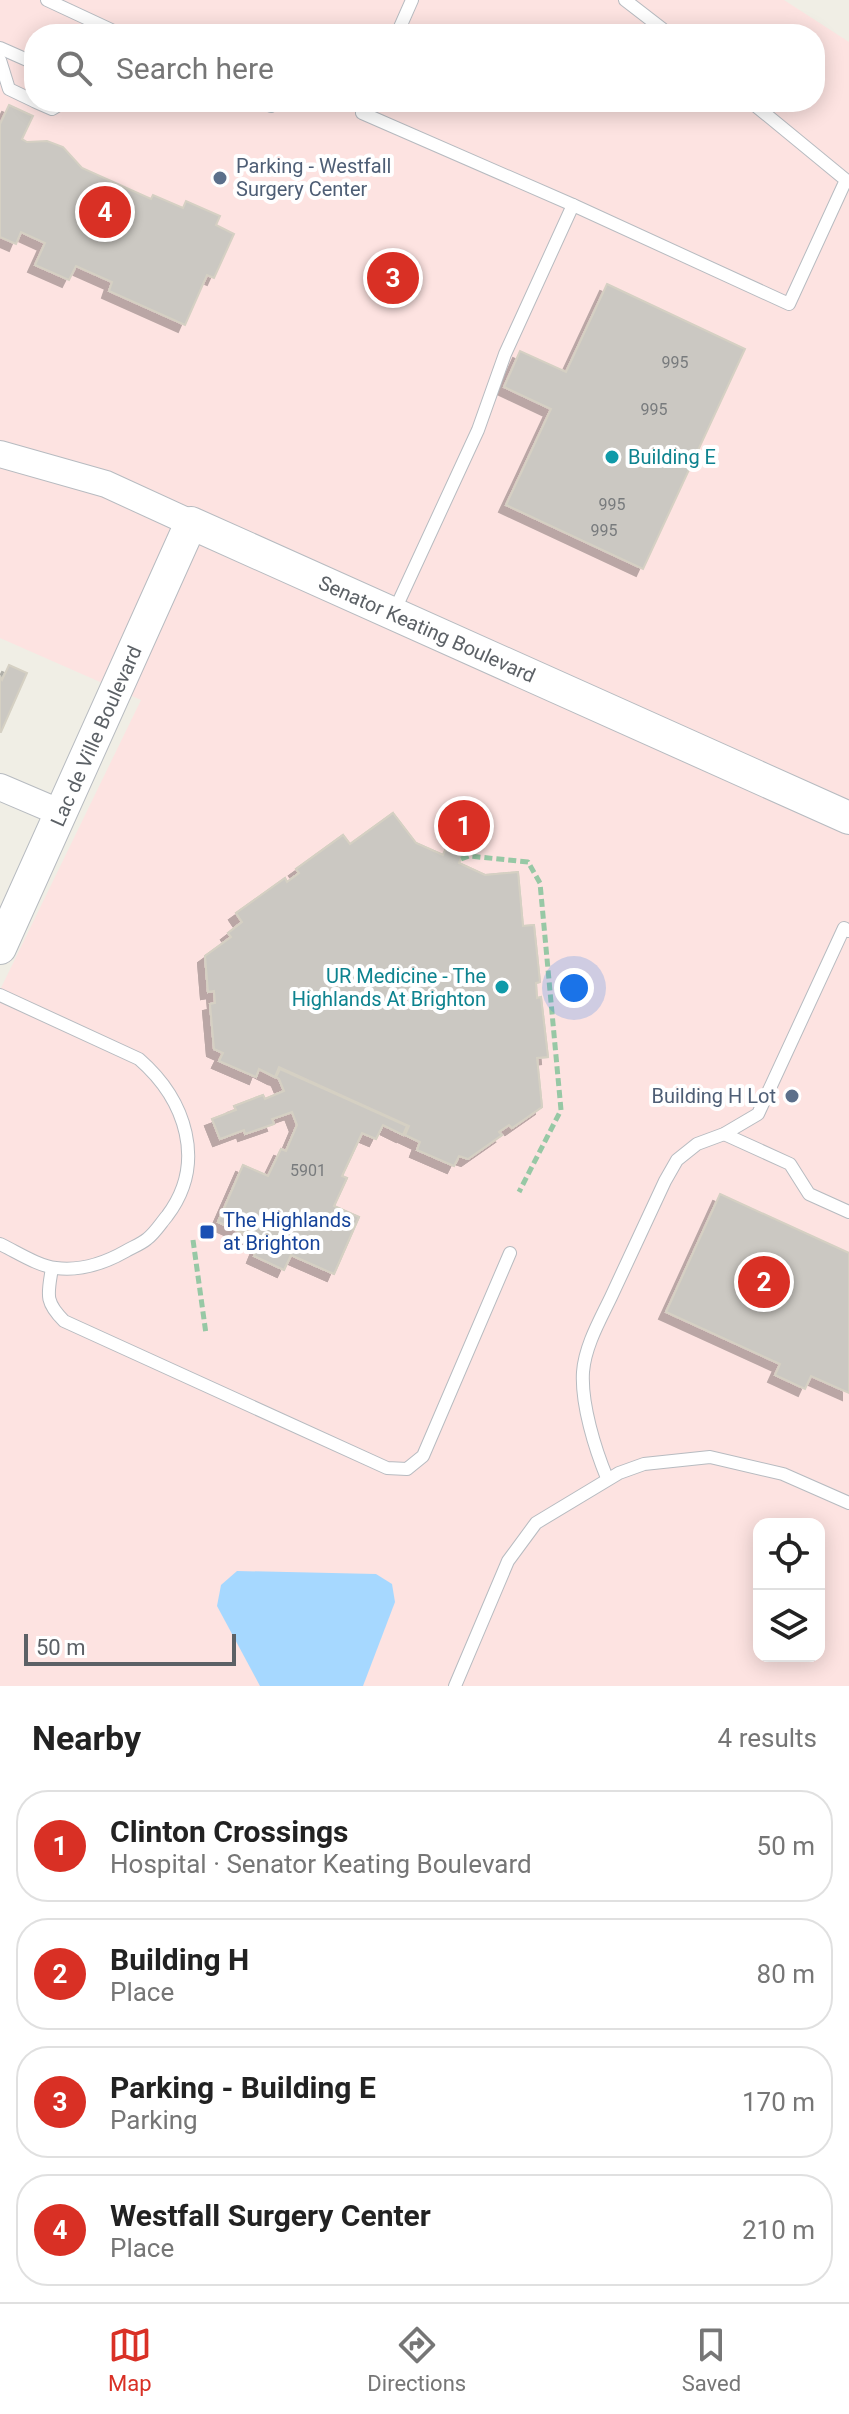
<!DOCTYPE html>
<html lang="en">
<head>
<meta charset="utf-8">
<style>
  :root { --surface:#fff; --page:#f2f2f2; --text:#222; --muted:#767676; --line:#e0e0e0; --accent:#d93025 }
  body { margin:0; font-family:Roboto,sans-serif; background:var(--page); color:var(--text) }
  .controls { position:absolute; right:24px; bottom:24px; display:grid; overflow:hidden; border-radius:16px; box-shadow:0 4px 20px #0003 }
  .controls button { width:72px; height:72px; display:grid; place-items:center; padding:0; border:0; border-bottom:2px solid var(--line); background:var(--surface); color:var(--text); font:40px sans-serif }
  .scale { position:absolute; left:24px; bottom:20px; width:212px; box-sizing:border-box; padding-left:8px; border:4px solid #5c6166; border-top:0; font-size:22px; line-height:28px; white-space:nowrap; color:#5c6166; -webkit-text-stroke:6px #fff; paint-order:stroke }
  .you { position:absolute; left:574px; top:988px; width:28px; height:28px; margin:-20px; border:6px solid #fff; border-radius:50%; background:#1a73e8; box-shadow:0 0 0 12px #1a73e833 }
  .badge { display:grid; place-items:center; width:52px; height:52px; border-radius:50%; background:var(--accent); color:#fff; font-size:26px; font-weight:700 }
  .pin { position:absolute; translate:-50% -50%; border:4px solid #fff; box-shadow:0 2px 8px #0006 }
  .list { margin:0; padding:0; list-style:none }
  h2 { display:flex; justify-content:space-between; align-items:center; height:104px; margin:0; padding:0 32px; font-size:34px }
  h2 small { font-size:26px; font-weight:400; color:var(--muted) }
  .list li { display:grid; grid-template-columns:52px 1fr auto; gap:24px; align-items:center; box-sizing:border-box; height:112px; margin:0 16px 16px; padding:0 16px; border:2px solid var(--line); border-radius:32px }
  .list b { display:block; font-size:30px; white-space:nowrap }
  .list p { margin:0; font-size:26px; white-space:nowrap; color:var(--muted) }
  .list em { font-size:26px; font-style:normal; color:var(--muted) }
  .icon { flex:none; width:44px; height:44px; fill:none; stroke:currentColor; stroke-width:2; stroke-linecap:round; stroke-linejoin:round }
  .map { position:relative; flex:none; width:849px; height:1686px; overflow:hidden }
  .search { position:absolute; background:var(--surface); box-shadow:0 4px 20px #0003; left:24px; right:24px; top:24px; height:88px; display:flex; align-items:center; gap:20px; box-sizing:border-box; padding:0 28px; border-radius:32px; color:var(--muted); font-size:30px }
  .sheet { height:616px; background:var(--surface) }
  nav { display:flex; justify-content:space-around; align-items:center; box-sizing:border-box; height:112px; border-top:2px solid var(--line); background:var(--surface); font-size:22px; color:var(--muted) }
  nav a { display:grid; justify-items:center; gap:4px }
  nav .on { color:var(--accent) }
  .map>svg:first-child { display:block }
  .medical { fill:#fde3e1; fill-rule:evenodd }
  .water { fill:#a6d8ff }
  .building { fill:#cbc8c2; stroke:#d5d0c3; stroke-width:2; fill-rule:evenodd; filter:url(#shadow) }
  .lines { fill:none; stroke-linecap:round; stroke-linejoin:round }
  .service-casing { stroke:#b7bbc0; stroke-width:14 }
  .minor-casing { stroke:#b7bbc0; stroke-width:28 }
  .tertiary-casing { stroke:#b7bbc0; stroke-width:34 }
  .path { stroke:#97c8a5; stroke-width:5; stroke-dasharray:8 4; stroke-linecap:butt }
  .service { stroke:#fff; stroke-width:12 }
  .minor { stroke:#fff; stroke-width:26 }
  .tertiary { stroke:#fff; stroke-width:32 }
  .service-dot { fill:#5c6f8a; stroke:#fff; stroke-width:3 }
  .culture-dot { fill:#0f9aa8; stroke:#fff; stroke-width:3 }
  .transit-dot { fill:#1a4fb4; stroke:#fff; stroke-width:3 }
  .labels { text-anchor:middle; stroke-width:8; stroke-linejoin:round; paint-order:stroke }
  .number-label { font-size:16px; fill:#787b7d }
  .service-label { font-size:20px; fill:#4e5e75; stroke:#fff; text-anchor:start }
  .culture-label { font-size:20px; fill:#0d838f; stroke:#fff; text-anchor:start }
  .street-label { font-size:20px; fill:#5c6166; stroke:#fff }
  .transit-label { font-size:20px; fill:#164399; stroke:#fff; text-anchor:start }
</style>
</head>
<body>
<div class="map">
<svg width="849" height="1686" viewBox="0 0 849 1686">
  <defs>
    <filter id="shadow"><feDropShadow dx="-7" dy="7" stdDeviation="0" flood-color="#0004"/></filter>
  </defs>
  <rect width="100%" height="100%" fill="#f0eee5"/>
  <!-- medical -->
  <path class="medical" d="M0 0H784L849 42V1686H0V990L141 700 0 638ZM34 34H815V102H34ZM759 1524H819V1656H759Z"/>
  <!-- water -->
  <polygon class="water" points="237,1571 376,1574 392,1584 395,1602 363,1686 260,1686 217,1606 221,1585"/>
  <!-- building -->
  <g class="building">
    <polygon points="9,105 33,116 22,139 27,142 47,141 63,147 82,168 151,199 153,195 183,208 186,201 220,216 216,225 234,234 214,278 207,275 185,325 109,291 112,282 76,266 69,280 35,265 45,243 21,232 16,244 0,237 0,124"/>
    <polygon points="607,284 745,349 643,569 506,505 551,409 504,387 520,351 566,372"/>
    <polygon points="9,665 27,673 1,732 0,732 0,677 2,680"/>
    <path d="M393 813 416 843 443 855 446 848 462 855 459 863 485 875 518 872 523 926 534 925 540 982 536 983 537 998 541 997 548 1057 537 1058 542 1107 512 1128 509 1125 499 1132 502 1135 468 1159 459 1156 454 1166 417 1150 420 1142 405 1135 409 1126 279 1067 275 1077 259 1069 256 1077 219 1061 223 1053 214 1049 210 1004 215 1003 214 991 208 992 205 956 231 937 228 933 242 922 236 913 285 878 287 882 299 873 296 869 343 835 350 844ZM405 901 412 910 439 922 452 921 455 951 466 950 475 1056H481L483 1075 460 1092 450 1087 459 1067 426 1053 431 1043 393 1027 389 1036 359 1023 364 1013 327 997 323 1006 290 992 282 1011 272 1006 268 977 284 966 288 972 375 911 380 919Z"/>
    <polygon points="393,813 416,843 443,855 446,848 462,855 459,863 485,875 518,872 523,926 534,925 540,982 536,983 537,998 541,997 548,1057 537,1058 542,1107 512,1128 509,1125 499,1132 502,1135 468,1159 459,1156 454,1166 417,1150 420,1142 405,1135 409,1126 279,1067 275,1077 259,1069 256,1077 219,1061 223,1053 214,1049 210,1004 215,1003 214,991 208,992 205,956 231,937 228,933 242,922 236,913 285,878 287,882 299,873 296,869 343,835 350,844"/>
    <polygon points="280,1069 407,1126 403,1135 383,1125 376,1139 362,1133 342,1176 347,1178 334,1206 359,1217 334,1274 291,1255 284,1270 254,1256 260,1241 218,1222 243,1165 268,1176 281,1149 286,1151 297,1125 292,1112 272,1119 274,1124 245,1134 244,1130 220,1139 212,1119 236,1110 234,1106 263,1095 265,1099 284,1091 279,1079 276,1077"/>
    <polygon points="280,1069 407,1126 403,1135 383,1125 376,1139 362,1133 342,1176 347,1178 334,1206 359,1217 334,1274 291,1255 284,1270 254,1256 260,1241 218,1222 243,1165 268,1176 281,1149 286,1151 297,1125 292,1112 272,1119 274,1124 245,1134 244,1130 220,1139 212,1119 236,1110 234,1106 263,1095 265,1099 284,1091 279,1079 276,1077"/>
    <polygon points="720,1194 849,1253 849,1393 811,1376 805,1389 775,1375 780,1364 666,1312"/>
  </g>
  <g class="lines">
    <defs>
      <g id="service">
        <polyline points="47,0 120,34"/>
        <polyline points="625,0 669,34"/>
        <polyline points="397,34 412,0"/>
        <polyline points="0,48 34,63"/>
        <polyline points="0,60 9,89 34,101"/>
        <polyline points="36,102 52,109 64,102"/>
        <polyline points="118,102 122,104"/>
        <polyline points="263,102 271,106"/>
        <polyline points="367,102 362,113 573,205 789,304 846,180 751,102"/>
        <polyline points="393,614 478,430 505,354 573,205"/>
        <path d="M0 995 139 1059C186 1100 207 1163 167 1216 161 1223 155 1233 147 1239 141 1244 133 1247 126 1251 105 1263 80 1271 56 1268 38 1266 17 1252 0 1244"/>
        <polyline points="724,1134 790,1164 809,1194 849,1212"/>
        <path d="M52 1268C48 1294 44 1301 64 1321L387 1468 407 1469 423 1456 510 1253"/>
        <path d="M607 1478C595 1449 581 1404 583 1372 585 1346 600 1320 611 1297 629 1258 647 1220 665 1181L677 1160 697 1144 724 1134 758 1114 844 928 849 931"/>
        <polyline points="455,1686 508,1561 536,1523 619,1473 644,1464 710,1457 783,1474 849,1503"/>
      </g>
      <g id="minor">
        <polyline points="0,454 106,484 191,523"/>
        <polyline points="0,787 61,813"/>
      </g>
      <polyline id="tertiary" points="0,948 191,523 849,818"/>
    </defs>
    <!-- service casing -->
    <use href="#service" class="service-casing"/>
    <!-- minor casing -->
    <use href="#minor" class="minor-casing"/>
    <!-- tertiary casing -->
    <use href="#tertiary" class="tertiary-casing"/>
    <!-- path -->
    <g class="path">
      <polyline points="461,859 469,856 528,862 540,883 561,1110 519,1192"/>
      <polyline points="193,1240 206,1334"/>
    </g>
    <!-- service -->
    <use href="#service" class="service"/>
    <!-- minor -->
    <use href="#minor" class="minor"/>
    <!-- tertiary -->
    <use href="#tertiary" class="tertiary"/>
  </g>
  <!-- markers -->
  <g class="service-dot">
    <circle cx="220" cy="178" r="8"/>
    <circle cx="792" cy="1096" r="8"/>
  </g>
  <g class="culture-dot">
    <circle cx="612" cy="457" r="8"/>
    <circle cx="502" cy="987" r="8"/>
  </g>
  <rect class="transit-dot" x="199" y="1224" width="16" height="16" rx="4"/>
  <g class="labels">
    <!-- number labels -->
    <g class="number-label">
      <text x="675" y="368">995</text>
      <text x="654" y="415">995</text>
      <text x="612" y="510">995</text>
      <text x="604" y="536">995</text>
      <text x="308" y="1176">5901</text>
    </g>
    <!-- service labels -->
    <g class="service-label">
      <text x="236" y="173">Parking - Westfall<tspan x="236" dy="23">Surgery Center</tspan></text>
      <text x="776" y="1103" text-anchor="end">Building H Lot</text>
    </g>
    <!-- culture labels -->
    <g class="culture-label">
      <text x="628" y="464">Building E</text>
      <text x="486" y="983" text-anchor="end">UR Medicine - The<tspan x="486" dy="23">Highlands At Brighton</tspan></text>
    </g>
    <!-- street labels -->
    <g class="street-label">
      <text transform="translate(427 629) rotate(24)" y="7">Senator Keating Boulevard</text>
      <text transform="translate(96 736) rotate(-66)" y="7">Lac de Ville Boulevard</text>
    </g>
    <!-- transit labels -->
    <g class="transit-label">
      <text x="223" y="1227">The Highlands<tspan x="223" dy="23">at Brighton</tspan></text>
    </g>
  </g>
</svg>
<div class="controls">
<button><svg class="icon" aria-label="locate" viewBox="0 0 24 24"><circle cx="12" cy="12" r="6"/><path d="M12 2v4M12 18v4M2 12h4M18 12h4"/></svg></button>
<button><svg class="icon" aria-label="layers" viewBox="0 0 24 24"><path d="M12 4l9 5-9 5-9-5zM3 14l9 5 9-5"/></svg></button>
</div>
<div class="scale">50 m</div>
<div class="you"></div>
<div class="pin badge" style="left:464px;top:826px">1</div>
<div class="pin badge" style="left:764px;top:1282px">2</div>
<div class="pin badge" style="left:393px;top:278px">3</div>
<div class="pin badge" style="left:105px;top:212px">4</div>
<div class="search"><svg class="icon" aria-label="search" viewBox="0 0 24 24"><circle cx="10" cy="10" r="6"/><path d="M15 15l6 6"/></svg>Search here</div>
</div>
<section class="sheet">
<h2>Nearby<small>4 results</small></h2>
<ul class="list">
<li><span class="badge">1</span><div><b>Clinton Crossings</b><p>Hospital · Senator Keating Boulevard</p></div><em>50 m</em></li>
<li><span class="badge">2</span><div><b>Building H</b><p>Place</p></div><em>80 m</em></li>
<li><span class="badge">3</span><div><b>Parking - Building E</b><p>Parking</p></div><em>170 m</em></li>
<li><span class="badge">4</span><div><b>Westfall Surgery Center</b><p>Place</p></div><em>210 m</em></li>
</ul>
</section>
<nav>
<a class="on"><svg class="icon" aria-label="map" viewBox="0 0 24 24"><path d="M3 6l6-2 6 2 6-2v14l-6 2-6-2-6 2zM9 4v14M15 6v14"/></svg>Map</a>
<a><svg class="icon" aria-label="directions" viewBox="0 0 24 24"><path d="M12 3l9 9-9 9-9-9zM9 14v-3h6M13 9l2 2-2 2"/></svg>Directions</a>
<a><svg class="icon" aria-label="saved" viewBox="0 0 24 24"><path d="M7 4h10v16l-5-4-5 4z"/></svg>Saved</a>
</nav>
</body>
</html>
